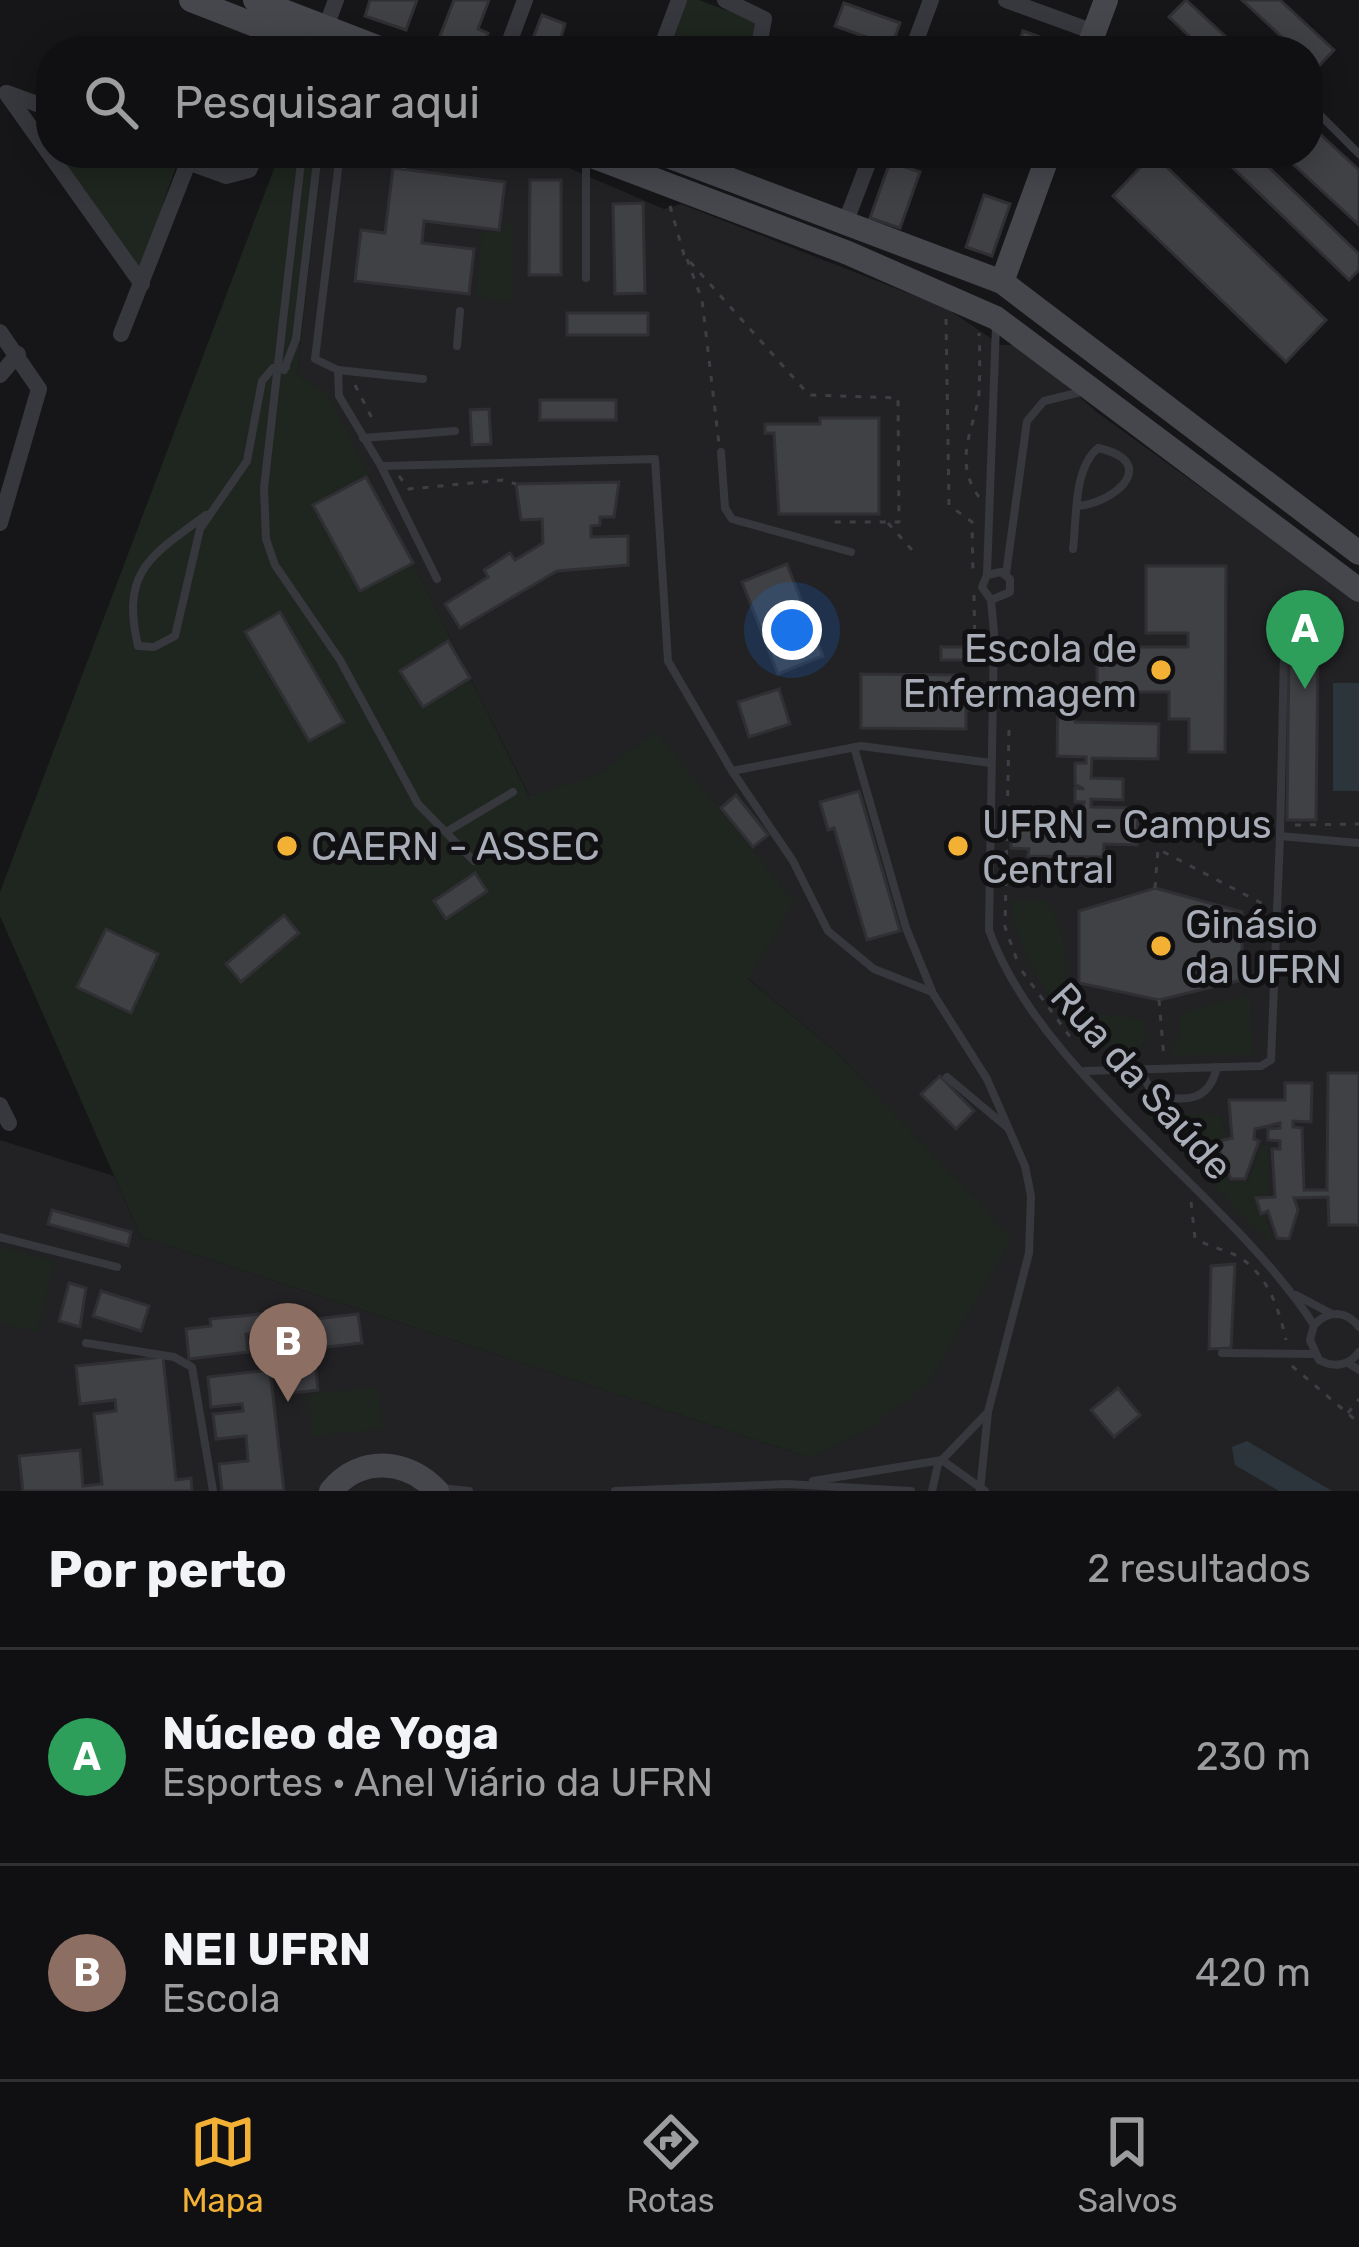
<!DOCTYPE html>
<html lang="pt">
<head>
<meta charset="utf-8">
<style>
  :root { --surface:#101012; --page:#19191b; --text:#f1f3f6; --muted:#9c9d9f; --line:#303032; --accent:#f2b134 }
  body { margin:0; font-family:Rubik,sans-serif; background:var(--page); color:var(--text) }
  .you { position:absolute; left:792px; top:630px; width:42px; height:42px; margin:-30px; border:9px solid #fff; border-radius:50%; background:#1a73e8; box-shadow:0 0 0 18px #1a73e833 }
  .badge { display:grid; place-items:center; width:78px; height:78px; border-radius:50%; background:var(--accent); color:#fff; font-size:39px; font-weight:700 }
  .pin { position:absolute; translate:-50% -99px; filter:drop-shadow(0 3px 6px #0008) }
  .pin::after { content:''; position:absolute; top:63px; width:42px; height:36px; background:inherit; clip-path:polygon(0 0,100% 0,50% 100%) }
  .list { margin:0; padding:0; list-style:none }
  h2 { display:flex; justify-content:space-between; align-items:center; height:156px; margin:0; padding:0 48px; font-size:51px }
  h2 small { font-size:39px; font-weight:400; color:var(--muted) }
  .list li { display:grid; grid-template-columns:78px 1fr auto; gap:36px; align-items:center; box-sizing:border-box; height:216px; padding:0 48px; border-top:3px solid var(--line) }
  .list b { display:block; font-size:45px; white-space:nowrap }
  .list p { margin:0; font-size:39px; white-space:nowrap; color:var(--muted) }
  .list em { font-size:39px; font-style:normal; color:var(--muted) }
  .icon { flex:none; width:66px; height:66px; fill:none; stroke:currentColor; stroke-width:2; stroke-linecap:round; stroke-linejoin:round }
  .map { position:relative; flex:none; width:1359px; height:1491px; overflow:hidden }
  .search { position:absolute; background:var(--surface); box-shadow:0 6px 30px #0003; left:36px; right:36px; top:36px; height:132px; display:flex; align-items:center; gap:30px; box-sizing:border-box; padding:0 42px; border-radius:48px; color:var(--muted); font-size:45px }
  .sheet { height:588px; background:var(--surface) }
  nav { display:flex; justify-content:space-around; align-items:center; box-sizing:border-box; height:168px; border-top:3px solid var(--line); background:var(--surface); font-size:33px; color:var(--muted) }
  nav a { display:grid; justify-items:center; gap:6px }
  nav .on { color:var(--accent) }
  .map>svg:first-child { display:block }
  .built { fill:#222225 }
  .green { fill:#1e261f }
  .water { fill:#2c353c }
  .building { fill:#404145; stroke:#303034; stroke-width:3 }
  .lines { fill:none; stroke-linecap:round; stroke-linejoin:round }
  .path { stroke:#3d3f44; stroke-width:3; stroke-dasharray:6 9; stroke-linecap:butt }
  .service { stroke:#37383d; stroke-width:8 }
  .minor { stroke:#37383d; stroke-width:16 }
  .secondary { stroke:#45474d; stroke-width:24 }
  .poi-dot { fill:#f2b134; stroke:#111113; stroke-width:4.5 }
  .labels { text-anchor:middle; stroke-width:10; stroke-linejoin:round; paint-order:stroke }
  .poi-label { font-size:39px; fill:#a8adb8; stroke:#111113; text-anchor:start }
  .street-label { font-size:39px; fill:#a8adb8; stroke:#111113 }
</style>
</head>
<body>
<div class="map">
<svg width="1359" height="1491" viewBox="0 0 1359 1491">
  <rect width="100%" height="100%" fill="#161618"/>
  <!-- built -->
  <polygon class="built" points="322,153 534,153 664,209 681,204 946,308 1001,345 1020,345 1098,413 1359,602 1359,1491 0,1491 0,1140 114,1176 141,1237 811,1458 1011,1238 835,1051 530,797 328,395 297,374"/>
  <!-- green -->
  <g class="green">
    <polygon points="684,0 699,0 763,24 753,51 688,51 666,43"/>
    <polygon points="58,153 153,153 177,163 139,275"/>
    <polygon points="280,153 322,153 297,374 328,394 529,796 597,775 656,731 794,902 748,979 835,1051 1012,1238 928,1384 867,1430 811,1458 141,1237 0,916 0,892"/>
    <polygon points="513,218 511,301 476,297 482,232 499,234"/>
    <path d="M1011 901H1045C1068 931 1065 955 1065 991L1083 1011 1143 1020 1146 1040 1136 1053C1073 1050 1015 961 1011 901Z"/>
    <polygon points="1250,995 1252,1055 1169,1055 1179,1038 1180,1013"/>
    <polygon points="1146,1115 1221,1115 1226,1136 1212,1143 1230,1183 1249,1181 1262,1144 1269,1147 1268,1194 1254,1196 1261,1217 1266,1217 1273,1246"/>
    <polygon points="0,1247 55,1261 37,1332 0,1322"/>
    <polygon points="378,1387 383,1429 313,1436 309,1394"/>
  </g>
  <!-- water -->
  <g class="water">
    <rect x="1333" y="683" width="26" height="108"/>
    <polygon points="1247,1441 1332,1491 1279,1491 1235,1465 1232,1447"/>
  </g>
  <!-- building -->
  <g class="building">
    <polygon points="370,0 417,0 406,30 365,16"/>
    <polygon points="454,0 489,0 478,29 488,33 481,51 438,41"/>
    <polygon points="1186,0 1241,51 1205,51 1169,17"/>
    <polygon points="1242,0 1280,0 1334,50 1316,69 1308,51 1297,51"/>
    <polygon points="844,3 900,23 892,46 835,26"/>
    <polygon points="542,15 565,24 557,51 528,51"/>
    <polygon points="1023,31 1065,46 1064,51 1016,51"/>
    <polygon points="1308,123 1359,170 1359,225 1281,153 1308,153"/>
    <polygon points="1242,153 1254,153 1359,254 1359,270 1349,280 1230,165"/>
    <polygon points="1153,154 1326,320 1286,362 1113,196"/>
    <polygon points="890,162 920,172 900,228 870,218"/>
    <polygon points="393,168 505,182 499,230 424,221 422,243 474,249 469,294 355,281 361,230 385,233"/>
    <polygon points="530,180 561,180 561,275 529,275"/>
    <polygon points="984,195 1010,204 992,256 966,247"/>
    <polygon points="643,203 645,293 615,294 613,204"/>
    <rect x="567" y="313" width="81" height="22"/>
    <rect x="540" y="400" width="76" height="20"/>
    <polygon points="489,409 491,444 472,445 470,410"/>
    <polygon points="820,418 879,418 879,514 779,514 774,433 765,433 765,424 820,424"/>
    <polygon points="366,477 413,563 360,591 313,505"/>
    <polygon points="619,482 614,517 600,517 600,525 591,526 591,537 628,536 628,565 557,571 460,628 445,604 488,577 484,570 510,553 515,560 543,543 542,519 521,520 516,484"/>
    <polygon points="787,564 823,656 778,674 742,582"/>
    <polygon points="1146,566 1226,566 1225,752 1189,752 1189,719 1169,719 1169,692 1097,692 1097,647 1188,647 1188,633 1146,633"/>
    <polygon points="280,612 344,722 309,741 245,632"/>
    <polygon points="448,641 470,678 423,707 400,671"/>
    <polygon points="941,647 973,647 974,660 941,660"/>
    <polygon points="1289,648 1318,648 1316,820 1287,820"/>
    <polygon points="861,674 966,675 966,694 980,694 980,710 966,710 966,729 861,728"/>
    <polygon points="779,689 790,724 749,737 738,702"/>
    <polygon points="1058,702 1075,703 1075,722 1159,724 1158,759 1092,758 1091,778 1123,779 1123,800 1091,799 1091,807 1138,808 1137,845 1104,844 1103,857 1028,856 1029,849 1011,848 1012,808 1030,808 1030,823 1045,823 1045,811 1083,812 1084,802 1075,802 1075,788 1084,789 1075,784 1075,763 1086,763 1086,757 1057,756"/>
    <polygon points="859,791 900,931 867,940 834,828 828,830 820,802"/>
    <polygon points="736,795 768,835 753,847 721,808"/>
    <polygon points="475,873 487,891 446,919 434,901"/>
    <polygon points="1155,888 1242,912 1242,980 1159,1000 1079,983 1079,911"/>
    <polygon points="284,915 299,933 241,982 226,964"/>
    <polygon points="106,929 158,954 131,1013 77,987"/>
    <polygon points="1328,1073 1359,1073 1359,1225 1329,1225 1328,1197 1294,1198 1298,1210 1289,1239 1277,1238 1268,1211 1261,1214 1256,1198 1275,1197 1272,1149 1280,1149 1280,1141 1268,1140 1268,1129 1280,1128 1280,1123 1255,1129 1254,1139 1259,1141 1245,1179 1231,1179 1216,1142 1232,1138 1229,1100 1285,1100 1285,1083 1312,1083 1311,1122 1293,1121 1293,1127 1302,1128 1304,1190 1327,1190"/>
    <polygon points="940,1076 974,1111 956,1129 921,1094"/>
    <polygon points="52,1210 131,1232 128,1246 48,1224"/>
    <polygon points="1235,1264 1231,1348 1209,1349 1211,1266"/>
    <polygon points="69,1283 86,1288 80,1327 59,1321"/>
    <polygon points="101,1291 149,1306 141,1331 93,1316"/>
    <polygon points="260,1314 262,1332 246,1334 248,1352 189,1359 186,1329 211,1326 210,1319"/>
    <polygon points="358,1314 362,1343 292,1351 289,1322"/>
    <polygon points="163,1357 176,1480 191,1478 192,1491 23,1491 19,1456 80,1450 83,1486 102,1484 94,1414 116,1411 115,1400 80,1404 76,1366"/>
    <polygon points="315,1362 318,1390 293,1393 289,1364"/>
    <polygon points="270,1370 284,1491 222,1491 219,1464 248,1461 246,1436 216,1439 213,1414 243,1411 242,1404 211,1407 208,1377"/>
    <polygon points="1118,1388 1140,1415 1114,1437 1091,1410"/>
  </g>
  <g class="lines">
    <!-- path -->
    <g class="path">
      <polyline points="552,153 565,156"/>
      <polyline points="404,169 404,153"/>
      <polyline points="670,206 684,255 809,395 898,398 899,522 831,522"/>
      <polyline points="687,259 702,300 719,444"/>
      <polyline points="946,319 949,505 972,522 973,574"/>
      <polyline points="355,385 375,424"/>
      <polyline points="399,476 409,489 503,480 516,484"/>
      <path d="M979 497C952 460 975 428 979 393 980 373 980 353 979 333"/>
      <polyline points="888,523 913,551"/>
      <polyline points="974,595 975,651 982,668"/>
      <polyline points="1009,730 1005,927 1018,963"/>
      <polyline points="1295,825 1359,824"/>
      <polyline points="1155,888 1158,849 1265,905"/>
      <polyline points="1022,971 1071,1038"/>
      <polyline points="1159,1000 1164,1058"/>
      <path d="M1191 1202 1195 1238C1210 1248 1225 1249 1239 1257 1268 1275 1279 1309 1286 1340"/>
      <polyline points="1292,1366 1359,1423"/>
      <polyline points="1348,1413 1359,1399"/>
    </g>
    <!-- service -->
    <g class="service">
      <polyline points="1308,103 1359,154"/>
      <polyline points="302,153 264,488 266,539 275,565 340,660 418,804 474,861"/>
      <polyline points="340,153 315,359 338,370 423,379"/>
      <polyline points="586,278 586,161"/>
      <polyline points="457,346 460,311"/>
      <polyline points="284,370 296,339 318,153"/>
      <polyline points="338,370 339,396 381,466 437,579"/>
      <polyline points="363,438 455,431"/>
      <polyline points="721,452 725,508 732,519 851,552"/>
      <polyline points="381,466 655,459 668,661 732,771"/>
      <path d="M206 515C149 557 121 571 138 646L154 647 175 636 200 529 247 461 262 381 273 368 286 367"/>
      <path d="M1073 549C1077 518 1073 469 1098 448 1158 461 1120 501 1078 506"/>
      <polyline points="987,574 996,325"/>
      <polyline points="1006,574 1027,421 1044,401 1081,392"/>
      <path d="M991 600 1010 592V579L1001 572 987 575 982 587 991 600 994 632 989 930C1040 1075 1229 1193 1314 1325"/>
      <polyline points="1284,652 1280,836 1359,843"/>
      <polyline points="854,747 906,928 932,991"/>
      <polyline points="446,832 513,792"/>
      <path d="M1140 1069 1153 1095C1186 1102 1209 1102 1217 1067"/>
      <polyline points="1085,1071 1261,1066 1271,1060 1280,836"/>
      <polyline points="947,1077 1008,1128"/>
      <polyline points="0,1237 117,1267"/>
      <polyline points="1296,1295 1330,1313"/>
      <path d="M1359 1327C1346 1310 1328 1310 1314 1325L1310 1340 1319 1360C1334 1368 1349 1366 1359 1352"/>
      <polyline points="86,1343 174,1357 192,1367 213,1491"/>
      <polyline points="1222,1353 1314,1354"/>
      <polyline points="1348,1363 1359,1370"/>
      <polyline points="813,1481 942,1460 985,1491"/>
      <polyline points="441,1488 469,1491"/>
      <polyline points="615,1491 787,1484 911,1491"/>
      <polyline points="932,1491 938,1464 987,1413"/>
      <polyline points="980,1491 988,1412 1029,1253 1031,1196 1025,1166 987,1079 932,992 874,969 828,931 793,861 732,771 861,746 991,763"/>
    </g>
    <!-- minor -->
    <g class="minor">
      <polyline points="725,0 764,19 758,51"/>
      <polyline points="1006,0 1094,32"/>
      <polyline points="326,27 336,0"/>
      <polyline points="506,51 525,0"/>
      <polyline points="668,51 663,43 679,0"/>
      <polyline points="912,51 931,0"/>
      <polyline points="6,93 142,284"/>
      <polyline points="7,93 51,109"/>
      <polyline points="163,153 226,176 249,170 257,153"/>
      <polyline points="846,221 872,153"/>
      <polyline points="0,332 39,389 0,523"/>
      <polyline points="121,334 188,163"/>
      <polyline points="0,375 18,354"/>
      <polyline points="0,1105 9,1123"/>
    </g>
    <!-- secondary -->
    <g class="secondary">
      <polyline points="191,0 322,51"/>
      <polyline points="255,0 387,51"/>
      <polyline points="1087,51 1106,0"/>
      <polyline points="584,153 848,253 996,318 1359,590"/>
      <polyline points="660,153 1002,282 1359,553"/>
      <polyline points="1002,282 1049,153"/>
      <path d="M331 1491C360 1455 407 1459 437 1491"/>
    </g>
  </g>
  <!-- markers -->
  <g class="poi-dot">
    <circle cx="1161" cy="670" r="12"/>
    <circle cx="287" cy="846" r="12"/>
    <circle cx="958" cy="846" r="12"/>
    <circle cx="1161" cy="946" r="12"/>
  </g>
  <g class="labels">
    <!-- poi labels -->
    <g class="poi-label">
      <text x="1137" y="662" text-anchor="end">Escola de<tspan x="1137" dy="45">Enfermagem</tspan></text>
      <text x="982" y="838">UFRN - Campus<tspan x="982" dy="45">Central</tspan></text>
      <text x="311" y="860">CAERN - ASSEC</text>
      <text x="1185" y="938">Ginásio<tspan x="1185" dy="45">da UFRN</tspan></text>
    </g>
    <!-- street labels -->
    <g class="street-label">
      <text transform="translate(1142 1081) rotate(48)" y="14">Rua da Saúde</text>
    </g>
  </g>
</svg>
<div class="you"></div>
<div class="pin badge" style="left:1305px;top:689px;background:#2e9e5b">A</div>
<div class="pin badge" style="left:288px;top:1402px;background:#8d6e63">B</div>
<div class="search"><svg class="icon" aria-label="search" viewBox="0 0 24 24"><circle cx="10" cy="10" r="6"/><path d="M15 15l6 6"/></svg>Pesquisar aqui</div>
</div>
<section class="sheet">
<h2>Por perto<small>2 resultados</small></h2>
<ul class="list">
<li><span class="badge" style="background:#2e9e5b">A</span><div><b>Núcleo de Yoga</b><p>Esportes · Anel Viário da UFRN</p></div><em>230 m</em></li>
<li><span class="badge" style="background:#8d6e63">B</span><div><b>NEI UFRN</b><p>Escola</p></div><em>420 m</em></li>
</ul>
</section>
<nav>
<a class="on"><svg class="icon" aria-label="map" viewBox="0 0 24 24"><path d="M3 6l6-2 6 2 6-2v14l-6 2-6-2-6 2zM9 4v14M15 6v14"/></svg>Mapa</a>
<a><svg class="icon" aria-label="directions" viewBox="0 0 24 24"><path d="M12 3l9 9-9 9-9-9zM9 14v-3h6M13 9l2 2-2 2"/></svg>Rotas</a>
<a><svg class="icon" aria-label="saved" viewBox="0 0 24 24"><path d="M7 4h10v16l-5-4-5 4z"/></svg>Salvos</a>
</nav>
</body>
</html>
